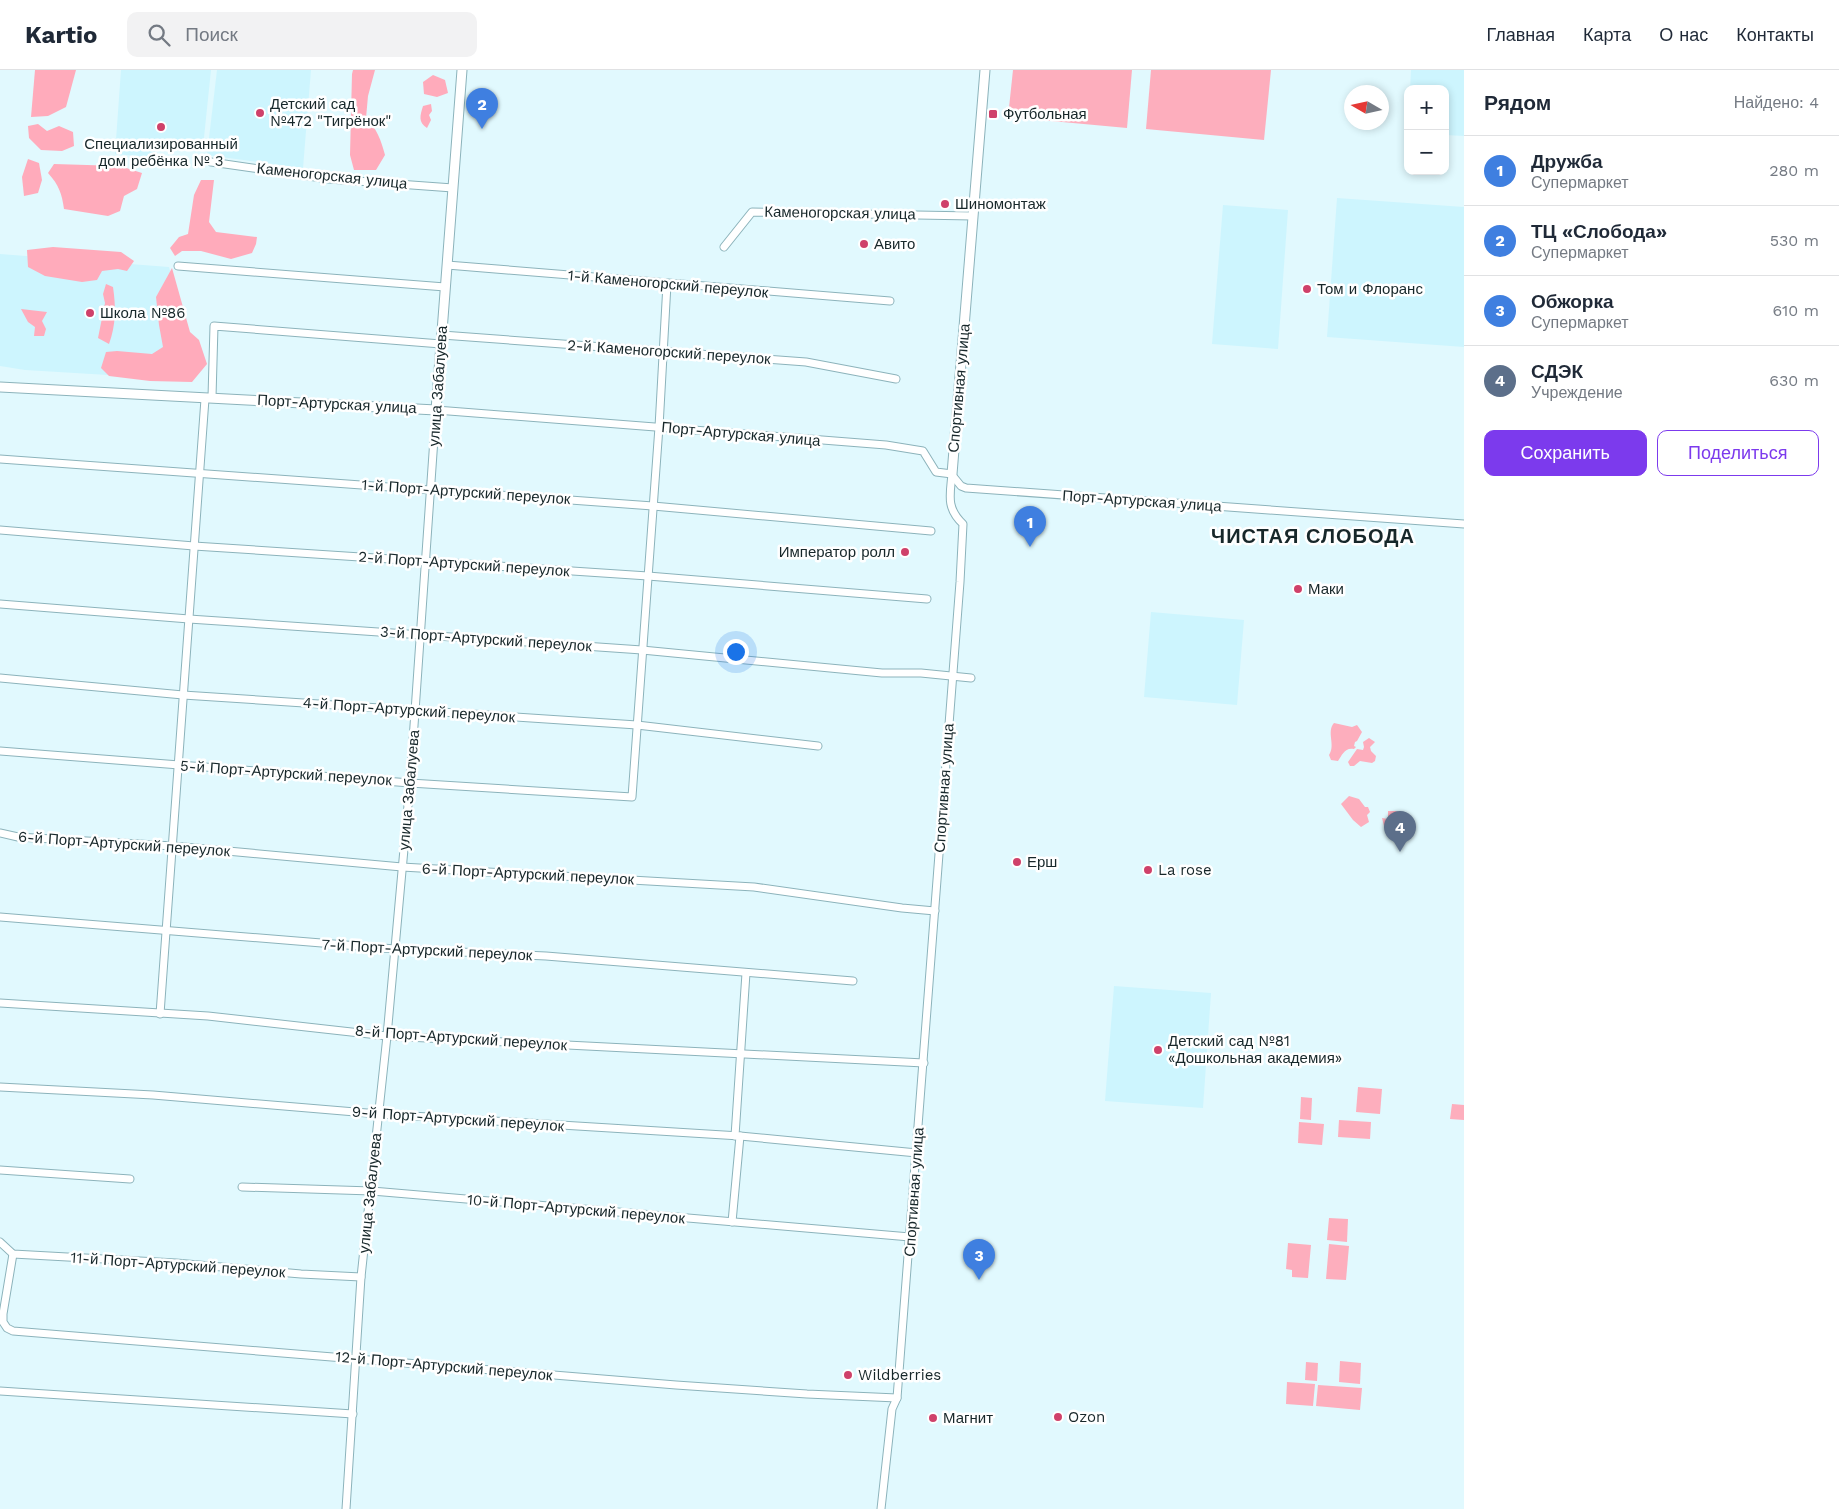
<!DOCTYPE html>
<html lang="ru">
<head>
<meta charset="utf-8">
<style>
  :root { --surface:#fff; --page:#f2f2f3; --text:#1f2937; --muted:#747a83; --line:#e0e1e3; --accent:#7c3aed }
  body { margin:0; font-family:"Work Sans",sans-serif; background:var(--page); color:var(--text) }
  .controls { position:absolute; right:15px; top:15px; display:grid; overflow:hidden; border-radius:10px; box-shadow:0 2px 8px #0003 }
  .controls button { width:45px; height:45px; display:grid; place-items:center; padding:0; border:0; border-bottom:1px solid var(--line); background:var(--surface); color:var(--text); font:25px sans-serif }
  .compass { position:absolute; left:1344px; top:15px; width:45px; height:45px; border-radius:50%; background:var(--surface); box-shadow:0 2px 8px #0003; rotate:279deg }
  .you { position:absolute; left:735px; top:581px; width:18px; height:18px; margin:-12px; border:4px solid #fff; border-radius:50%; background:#1a73e8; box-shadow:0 0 0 8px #1a73e833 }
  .badge { display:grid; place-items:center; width:32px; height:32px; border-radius:50%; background:var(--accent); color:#fff; font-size:16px; font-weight:700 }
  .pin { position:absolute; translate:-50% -41px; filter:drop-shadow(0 1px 2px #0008) }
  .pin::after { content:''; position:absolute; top:26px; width:18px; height:15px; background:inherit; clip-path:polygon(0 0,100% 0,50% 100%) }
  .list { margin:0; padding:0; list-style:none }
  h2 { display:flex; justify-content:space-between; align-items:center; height:65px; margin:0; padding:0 20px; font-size:21px }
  h2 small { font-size:16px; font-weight:400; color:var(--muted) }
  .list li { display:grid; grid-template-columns:32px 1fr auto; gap:15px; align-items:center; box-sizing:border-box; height:70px; padding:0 20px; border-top:1px solid var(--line) }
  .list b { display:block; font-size:19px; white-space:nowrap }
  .list p { margin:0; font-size:16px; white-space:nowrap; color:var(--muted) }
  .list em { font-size:16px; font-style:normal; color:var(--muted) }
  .actions { display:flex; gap:10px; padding:15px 20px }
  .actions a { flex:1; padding:11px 0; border:1px solid var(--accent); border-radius:10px; text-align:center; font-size:18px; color:var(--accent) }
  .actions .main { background:var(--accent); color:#fff }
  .icon { flex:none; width:28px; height:28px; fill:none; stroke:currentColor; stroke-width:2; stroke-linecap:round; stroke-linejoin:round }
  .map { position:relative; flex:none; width:1464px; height:1439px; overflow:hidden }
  header { display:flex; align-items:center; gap:30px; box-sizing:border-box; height:70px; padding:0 25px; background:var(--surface); border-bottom:1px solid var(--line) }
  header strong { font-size:24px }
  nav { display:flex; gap:28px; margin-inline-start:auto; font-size:18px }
  .search { width:350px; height:45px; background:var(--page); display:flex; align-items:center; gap:12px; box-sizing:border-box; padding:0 18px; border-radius:10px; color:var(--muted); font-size:19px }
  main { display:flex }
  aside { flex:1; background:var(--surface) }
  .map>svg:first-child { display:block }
  .built { fill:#cdf5fe }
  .green { fill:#fdaebd }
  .forest { fill:#ffabbb }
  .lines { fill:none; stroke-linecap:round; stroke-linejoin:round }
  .minor-casing { stroke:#8cb3bb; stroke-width:9 }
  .tertiary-casing { stroke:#8cb3bb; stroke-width:11 }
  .minor { stroke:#fff; stroke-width:7 }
  .tertiary { stroke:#fff; stroke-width:9 }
  .poi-dot { fill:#cf416a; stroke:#fff; stroke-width:2 }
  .labels { text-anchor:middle; stroke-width:5; stroke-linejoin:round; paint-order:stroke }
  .poi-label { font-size:15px; fill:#17272a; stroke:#fff; text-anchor:start }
  .street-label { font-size:15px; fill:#17272a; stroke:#fff }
  .district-label { font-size:20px; font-weight:bold; letter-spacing:1px; fill:#17272a; stroke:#fff }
</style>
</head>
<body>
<header>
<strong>Kartio</strong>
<div class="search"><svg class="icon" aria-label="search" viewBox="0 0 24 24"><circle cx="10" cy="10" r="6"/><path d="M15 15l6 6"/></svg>Поиск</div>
<nav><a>Главная</a><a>Карта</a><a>О нас</a><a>Контакты</a></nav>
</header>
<main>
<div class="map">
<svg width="1464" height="1439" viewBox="0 0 1464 1439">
  <rect width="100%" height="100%" fill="#e1f9fe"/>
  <!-- built -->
  <g class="built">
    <polygon points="121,0 211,0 203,77 165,72 148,87 115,84"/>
    <polygon points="217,0 311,0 303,98 207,85"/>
    <polygon points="1411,0 1464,0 1464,66 1445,65 1445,19 1410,19"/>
    <polygon points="1337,128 1464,137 1464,277 1327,267"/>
    <polygon points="1223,135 1288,140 1278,279 1212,274"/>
    <polygon points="0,184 169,197 193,289 191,310 25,300 0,296"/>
    <polygon points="1151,542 1244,550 1237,635 1144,627"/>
    <polygon points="1114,916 1211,923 1203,1038 1105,1031"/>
  </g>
  <!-- green -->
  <g class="green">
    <polygon points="1013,0 1132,0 1127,58 1008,47"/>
    <polygon points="1151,0 1271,0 1264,70 1146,59"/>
    <path d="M1334 653 1352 657 1357 655 1362 662 1357 671 1355 672 1354 676 1356 677 1354 679C1345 677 1342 685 1338 691L1331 690 1329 685C1336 675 1326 662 1334 653Z"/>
    <polygon points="1369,668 1375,672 1370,677 1371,681 1376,686 1375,691 1372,693 1360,691 1354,696 1350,696 1348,692 1357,679 1363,680 1364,677 1363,672"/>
    <polygon points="1349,726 1359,729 1365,737 1368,737 1370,742 1367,745 1369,752 1361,757 1353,750 1341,734"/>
    <path d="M1388 741H1396L1405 750C1399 758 1395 761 1385 760L1382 748 1388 749Z"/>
    <polygon points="1358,1017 1382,1019 1380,1044 1356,1042"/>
    <polygon points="1301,1027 1312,1028 1311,1050 1300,1049"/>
    <polygon points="1452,1034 1464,1035 1464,1050 1450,1049"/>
    <polygon points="1339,1050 1371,1052 1370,1069 1338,1067"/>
    <polygon points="1299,1052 1324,1054 1322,1075 1298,1073"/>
    <polygon points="1329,1148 1348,1149 1347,1172 1327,1170"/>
    <polygon points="1288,1173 1311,1175 1308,1208 1292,1207 1292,1200 1286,1199"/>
    <polygon points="1329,1174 1349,1176 1346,1210 1326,1209"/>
    <polygon points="1340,1291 1361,1293 1360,1314 1339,1312"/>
    <polygon points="1306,1292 1318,1293 1317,1311 1305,1310"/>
    <polygon points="1287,1312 1315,1314 1313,1336 1286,1334"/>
    <polygon points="1318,1315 1362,1318 1360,1340 1316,1336"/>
  </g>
  <!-- forest -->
  <g class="forest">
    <polygon points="35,0 76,0 66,37 48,46 31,47"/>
    <path d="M353 0H375L368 26 366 48C377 59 381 70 385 85L376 100H354L350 85 352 4Z"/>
    <polygon points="433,5 445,10 448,23 437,27 424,24 423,12"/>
    <path d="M431 34 432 41 429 45 431 50 427 58C418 52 420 46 423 36Z"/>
    <polygon points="38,54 47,61 59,56 73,62 74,76 62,81 41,80 29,68 28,56"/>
    <polygon points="28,89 39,93 42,110 38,123 24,126 22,107"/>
    <path d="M54 94 120 96 142 103 137 119 124 126 120 141 108 146 64 139C62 124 59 115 48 103Z"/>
    <polygon points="201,110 214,110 209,152 216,162 257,167 256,174 252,183 231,189 201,181 182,181 175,186 170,178 179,167 188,164 194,125"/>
    <polygon points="53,177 121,182 134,191 127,201 118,199 102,201 97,210 82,212 45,206 28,197 27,180"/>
    <polygon points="172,198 190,262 199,270 207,294 192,312 150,311 109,306 101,298 106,282 117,281 152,284 163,277 159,255 156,227"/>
    <path d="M106 214 113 217C116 237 116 255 109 274L98 268 105 233 103 224Z"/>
    <polygon points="21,239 47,242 42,251 46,259 44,266 34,266 35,257 28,252"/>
  </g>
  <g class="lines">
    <defs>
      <g id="minor">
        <polyline points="211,92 329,109 453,118"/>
        <polyline points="724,177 752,142 973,146"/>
        <polyline points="447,195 890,231"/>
        <polyline points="178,196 445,217"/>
        <polyline points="442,265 806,292 896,309"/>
        <polyline points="212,327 214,256 441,274"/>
        <polyline points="0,389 653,436 931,461"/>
        <polyline points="952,405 961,416 966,418 1464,454"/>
        <polyline points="0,460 194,476 648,506 927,529"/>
        <polyline points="0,534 189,549 642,580 882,603 921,603 971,608"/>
        <polyline points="0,608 183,625 637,655 818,676"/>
        <polyline points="0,681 410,713 632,727 659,357 667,214"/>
        <polyline points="0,763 18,767 173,776 402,797 754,817 902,838 935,841"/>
        <polyline points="0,847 395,879 546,886 853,911"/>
        <polyline points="0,933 208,946 387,966 924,993"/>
        <polyline points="160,944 205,329"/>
        <polyline points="0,1017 153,1025 379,1044 740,1066 917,1083"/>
        <polyline points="735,1066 746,903"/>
        <polyline points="0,1100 130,1109"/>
        <polyline points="242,1117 372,1121 910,1167"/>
        <polyline points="732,1152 740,1066"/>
        <polyline points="0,1172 13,1184 176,1193 301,1204 361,1207"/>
        <polyline points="13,1184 3,1244 3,1252 7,1258 13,1261 676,1315 807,1324 897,1328"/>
        <polyline points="0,1321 353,1344"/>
        <polyline points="346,1439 361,1207 387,966 410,713 436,340 886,375 923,381 936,402 952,404"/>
        <path d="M881 1439 892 1339 897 1328 960 512 963 454C946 438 950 425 952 404"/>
      </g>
      <g id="tertiary">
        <polyline points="0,317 436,340 462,0"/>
        <polyline points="952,404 985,0"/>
      </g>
    </defs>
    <!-- minor casing -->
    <use href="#minor" class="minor-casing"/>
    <!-- tertiary casing -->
    <use href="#tertiary" class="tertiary-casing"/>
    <!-- minor -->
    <use href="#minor" class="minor"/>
    <!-- tertiary -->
    <use href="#tertiary" class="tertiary"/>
  </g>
  <!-- markers -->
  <g class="poi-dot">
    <circle cx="260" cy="43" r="5"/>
    <rect x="988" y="39" width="10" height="10" rx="2.5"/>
    <circle cx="161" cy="57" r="5"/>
    <circle cx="945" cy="134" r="5"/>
    <circle cx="864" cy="174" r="5"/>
    <circle cx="1307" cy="219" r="5"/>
    <circle cx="90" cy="243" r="5"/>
    <circle cx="905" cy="482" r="5"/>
    <circle cx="1298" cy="519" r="5"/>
    <circle cx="1017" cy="792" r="5"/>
    <circle cx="1148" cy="800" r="5"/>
    <circle cx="1158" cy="980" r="5"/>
    <circle cx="848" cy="1305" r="5"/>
    <circle cx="1058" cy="1347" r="5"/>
    <circle cx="933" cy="1348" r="5"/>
  </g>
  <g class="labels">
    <!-- poi labels -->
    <g class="poi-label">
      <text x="270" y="39">Детский сад<tspan x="270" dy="17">№472 "Тигрёнок"</tspan></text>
      <text x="1003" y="49">Футбольная</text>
      <text x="161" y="79" text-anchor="middle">Специализированный<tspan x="161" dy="17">дом ребёнка № 3</tspan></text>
      <text x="955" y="139">Шиномонтаж</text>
      <text x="874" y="179">Авито</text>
      <text x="1317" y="224">Том и Флоранс</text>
      <text x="100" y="248">Школа №86</text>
      <text x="895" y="487" text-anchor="end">Император ролл</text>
      <text x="1308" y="524">Маки</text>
      <text x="1027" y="797">Ерш</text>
      <text x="1158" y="805">La rose</text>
      <text x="1168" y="976">Детский сад №81<tspan x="1168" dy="17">«Дошкольная академия»</tspan></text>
      <text x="858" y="1310">Wildberries</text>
      <text x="1068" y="1352">Ozon</text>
      <text x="943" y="1353">Магнит</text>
    </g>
    <!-- street labels -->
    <g class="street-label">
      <text transform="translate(332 106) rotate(6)" y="5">Каменогорская улица</text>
      <text transform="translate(840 143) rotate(1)" y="5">Каменогорская улица</text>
      <text transform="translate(668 214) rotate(5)" y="5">1-й Каменогорский переулок</text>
      <text transform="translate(669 282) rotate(4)" y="5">2-й Каменогорский переулок</text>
      <text transform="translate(438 316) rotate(-86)" y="5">улица Забалуева</text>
      <text transform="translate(959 318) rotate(-85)" y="5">Спортивная улица</text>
      <text transform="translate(337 334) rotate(3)" y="5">Порт-Артурская улица</text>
      <text transform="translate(741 364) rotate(5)" y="5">Порт-Артурская улица</text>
      <text transform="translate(466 422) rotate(4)" y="5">1-й Порт-Артурский переулок</text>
      <text transform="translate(1142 431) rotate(4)" y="5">Порт-Артурская улица</text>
      <text transform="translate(464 494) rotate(4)" y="5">2-й Порт-Артурский переулок</text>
      <text transform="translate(486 569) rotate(4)" y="5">3-й Порт-Артурский переулок</text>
      <text transform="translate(409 640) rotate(4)" y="5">4-й Порт-Артурский переулок</text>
      <text transform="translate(286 703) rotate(4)" y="5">5-й Порт-Артурский переулок</text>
      <text transform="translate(944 718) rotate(-86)" y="5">Спортивная улица</text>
      <text transform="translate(409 720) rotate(-85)" y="5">улица Забалуева</text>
      <text transform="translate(124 774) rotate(4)" y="5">6-й Порт-Артурский переулок</text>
      <text transform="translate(528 804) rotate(3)" y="5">6-й Порт-Артурский переулок</text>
      <text transform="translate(427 880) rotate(3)" y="5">7-й Порт-Артурский переулок</text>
      <text transform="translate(461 968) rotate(4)" y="5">8-й Порт-Артурский переулок</text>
      <text transform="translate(458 1049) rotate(4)" y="5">9-й Порт-Артурский переулок</text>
      <text transform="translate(914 1122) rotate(-86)" y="5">Спортивная улица</text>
      <text transform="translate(370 1123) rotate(-84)" y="5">улица Забалуева</text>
      <text transform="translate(576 1139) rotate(5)" y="5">10-й Порт-Артурский переулок</text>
      <text transform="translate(178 1195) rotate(4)" y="5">11-й Порт-Артурский переулок</text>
      <text transform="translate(444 1296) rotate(5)" y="5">12-й Порт-Артурский переулок</text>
    </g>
    <!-- district labels -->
    <g class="district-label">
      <text x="1313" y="473">ЧИСТАЯ СЛОБОДА</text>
    </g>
  </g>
</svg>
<div class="controls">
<button>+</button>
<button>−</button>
</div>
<svg class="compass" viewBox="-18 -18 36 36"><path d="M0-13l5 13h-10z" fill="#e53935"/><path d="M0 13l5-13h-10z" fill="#747a83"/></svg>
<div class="you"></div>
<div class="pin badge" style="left:1030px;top:477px;background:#3f7fe0">1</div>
<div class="pin badge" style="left:482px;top:59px;background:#3f7fe0">2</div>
<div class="pin badge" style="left:979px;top:1210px;background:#3f7fe0">3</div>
<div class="pin badge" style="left:1400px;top:782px;background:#5c6f8a">4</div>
</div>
<aside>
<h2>Рядом<small>Найдено: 4</small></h2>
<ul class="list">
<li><span class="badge" style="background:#3f7fe0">1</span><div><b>Дружба</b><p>Супермаркет</p></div><em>280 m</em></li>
<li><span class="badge" style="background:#3f7fe0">2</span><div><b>ТЦ «Слобода»</b><p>Супермаркет</p></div><em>530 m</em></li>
<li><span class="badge" style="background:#3f7fe0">3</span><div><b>Обжорка</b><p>Супермаркет</p></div><em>610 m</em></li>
<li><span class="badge" style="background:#5c6f8a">4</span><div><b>СДЭК</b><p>Учреждение</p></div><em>630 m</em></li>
</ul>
<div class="actions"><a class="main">Сохранить</a><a>Поделиться</a></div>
</aside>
</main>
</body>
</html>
